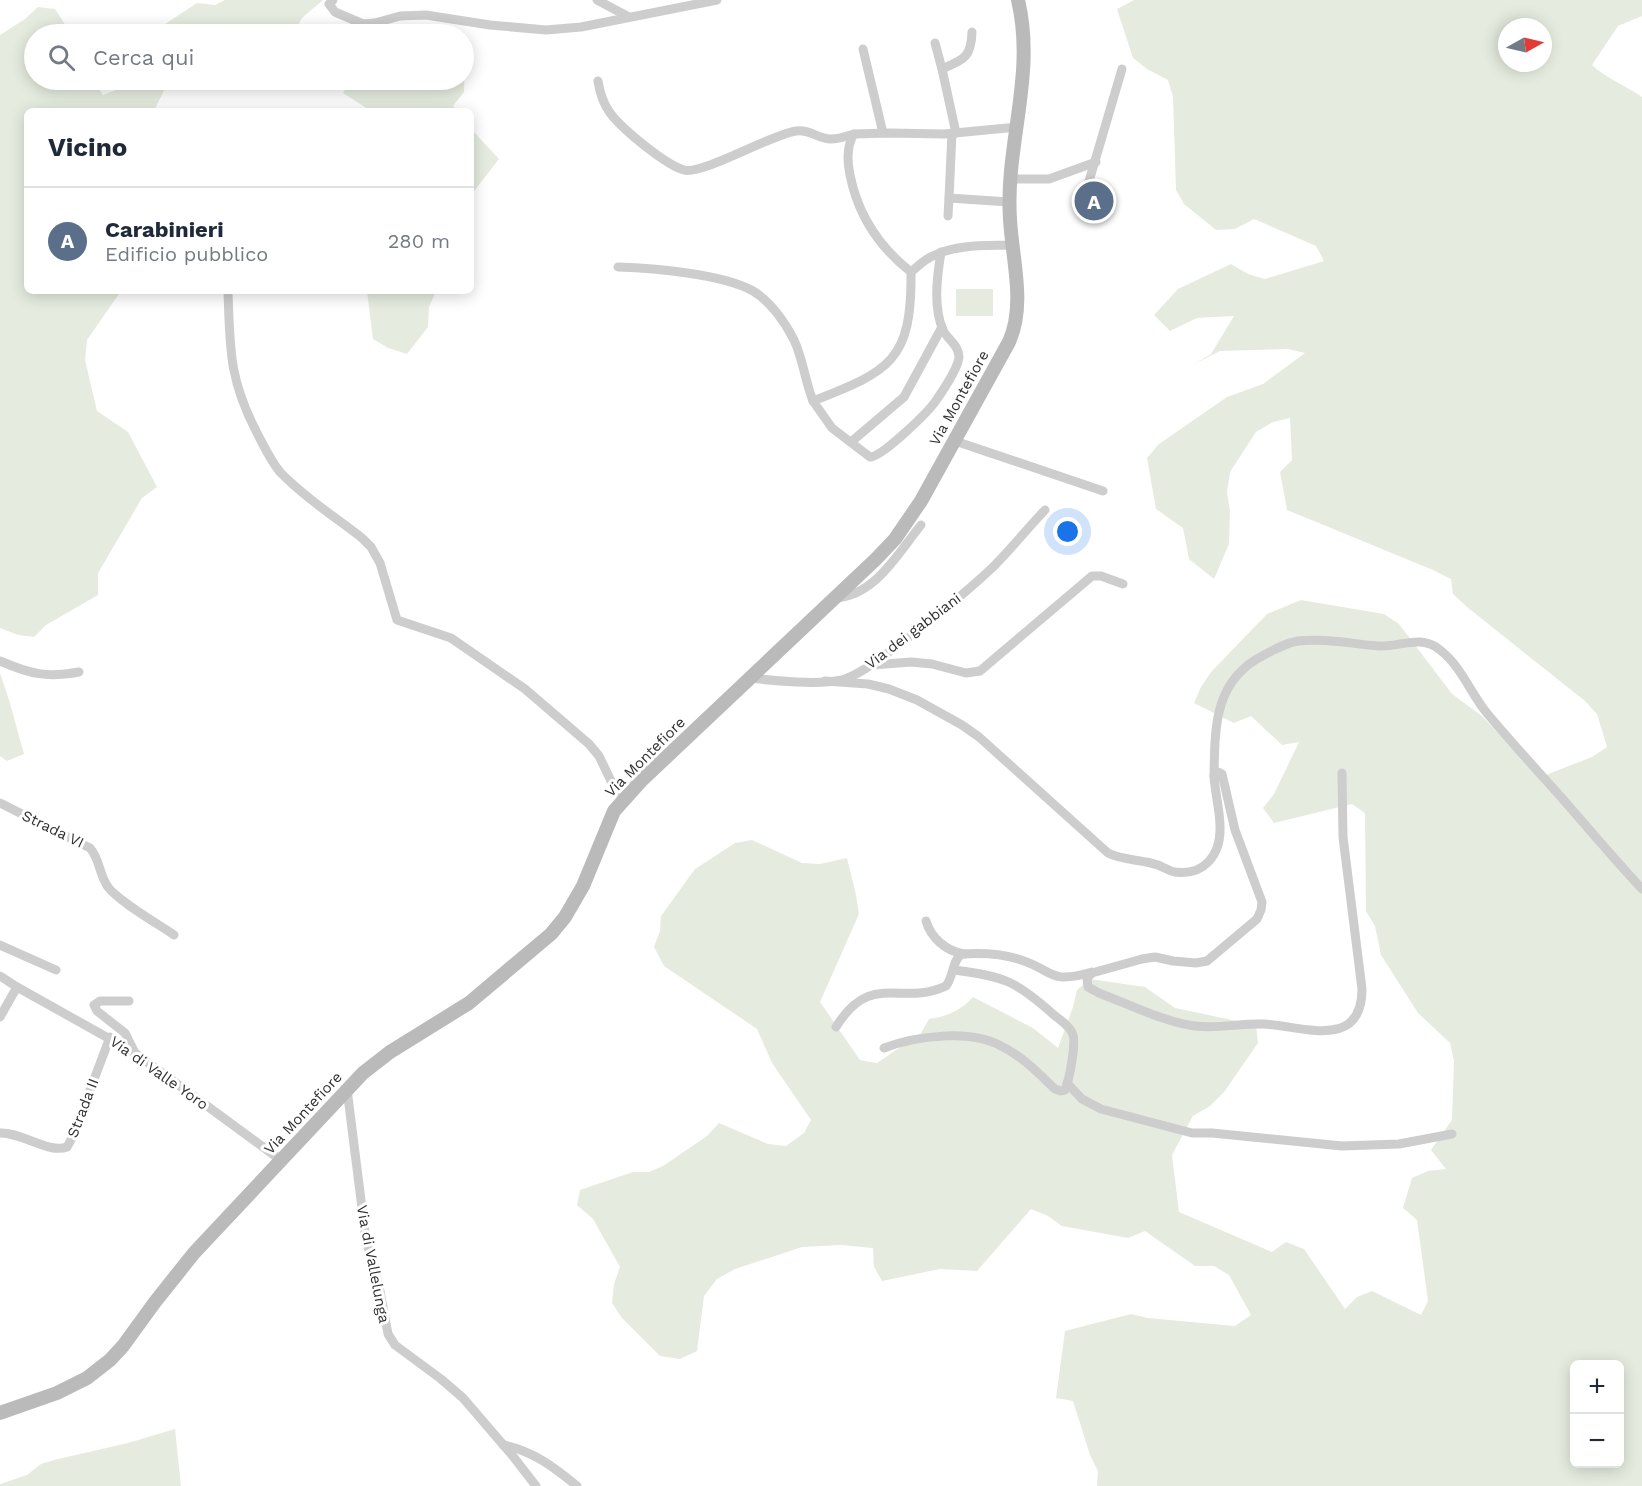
<!DOCTYPE html>
<html lang="it">
<head>
<meta charset="utf-8">
<style>
  :root { --surface:#fff; --page:#f6f6f7; --text:#1f2937; --muted:#747a83; --line:#e0e1e3; --accent:#da3e41 }
  body { margin:0; font-family:"Work Sans",sans-serif; background:var(--page); color:var(--text) }
  .controls { position:absolute; right:18px; bottom:18px; display:grid; overflow:hidden; border-radius:9px; box-shadow:0 3px 15px #0003 }
  .controls button { width:54px; height:54px; display:grid; place-items:center; padding:0; border:0; border-bottom:2px solid var(--line); background:var(--surface); color:var(--text); font:30px sans-serif }
  .compass { position:absolute; left:1498px; top:18px; width:54px; height:54px; border-radius:50%; background:var(--surface); box-shadow:0 3px 15px #0003; rotate:82deg }
  .you { position:absolute; left:1068px; top:532px; width:21px; height:21px; margin:-15px; border:4px solid #fff; border-radius:50%; background:#1a73e8; box-shadow:0 0 0 9px #1a73e833 }
  .badge { display:grid; place-items:center; width:39px; height:39px; border-radius:50%; background:var(--accent); color:#fff; font-size:20px; font-weight:700 }
  .pin { position:absolute; translate:-50% -50%; border:3px solid #fff; box-shadow:0 2px 6px #0006 }
  .list { margin:0; padding:0; list-style:none }
  h2 { display:flex; justify-content:space-between; align-items:center; height:78px; margin:0; padding:0 24px; font-size:26px }
  h2 small { font-size:20px; font-weight:400; color:var(--muted) }
  .list li { display:grid; grid-template-columns:39px 1fr auto; gap:18px; align-items:center; box-sizing:border-box; height:108px; padding:0 24px; border-top:2px solid var(--line) }
  .list b { display:block; font-size:22px; white-space:nowrap }
  .list p { margin:0; font-size:20px; white-space:nowrap; color:var(--muted) }
  .list em { font-size:20px; font-style:normal; color:var(--muted) }
  .icon { flex:none; width:33px; height:33px; fill:none; stroke:currentColor; stroke-width:2; stroke-linecap:round; stroke-linejoin:round }
  .map { position:relative; flex:none; width:1642px; height:1486px; overflow:hidden }
  .search { position:absolute; background:var(--surface); box-shadow:0 3px 15px #0003; left:24px; top:24px; width:450px; height:66px; display:flex; align-items:center; gap:15px; box-sizing:border-box; padding:0 21px; border-radius:33px; color:var(--muted); font-size:22px }
  .panel { position:absolute; background:var(--surface); box-shadow:0 3px 15px #0003; left:24px; top:108px; width:450px; height:186px; border-radius:9px }
  .map>svg:first-child { display:block }
  .green { fill:#e5ecdf; fill-rule:evenodd }
  .lines { fill:none; stroke-linecap:round; stroke-linejoin:round }
  .street { stroke:#cdcdcd; stroke-width:9 }
  .secondary { stroke:#bababa; stroke-width:14 }
  .labels { text-anchor:middle; stroke-width:6; stroke-linejoin:round; paint-order:stroke }
  .street-label { font-size:15px; fill:#303030; stroke:#fff }
</style>
</head>
<body>
<div class="map">
<svg width="1642" height="1486" viewBox="0 0 1642 1486">
  <rect width="100%" height="100%" fill="#fff"/>
  <!-- green -->
  <g class="green">
    <polygon points="225,0 323,0 302,18 293,34 150,34 197,3 215,5"/>
    <path d="M1134 0H1642V16L1618 26 1592 65C1607 79 1625 85 1642 97V1486H1097L1098 1471 1090 1455 1073 1401 1056 1398 1065 1331 1131 1314 1148 1318 1235 1326 1251 1315 1229 1275 1214 1266H1195L1145 1231 1128 1238 1062 1226 1048 1216 1031 1209 977 1271 940 1269 882 1281 874 1267 873 1248 841 1245 802 1247 735 1269 717 1279 704 1296 697 1351 680 1359 660 1356 622 1318 612 1303 614 1284 620 1267 593 1219 577 1205 580 1190 633 1172H649L663 1166 707 1136 719 1123 768 1144 786 1146 804 1133 811 1120 772 1063 757 1029 664 966 654 947 660 931 661 916 695 869 735 843 752 840 802 863 820 864 847 858 856 895 859 914 820 1002 860 1060 877 1063 921 1033 929 1019C948 1016 960 1011 973 997L1033 1028 1058 1048 1073 1007 1077 990 1090 979 1145 987 1175 1008 1256 1025 1258 1043 1224 1092 1210 1106 1193 1116 1172 1155 1179 1212 1272 1252 1286 1242 1304 1249 1345 1309 1357 1297 1372 1291 1421 1315 1428 1301 1417 1220 1403 1208 1412 1178 1428 1171 1446 1169 1431 1150 1452 1120 1454 1061 1450 1043 1418 1013 1381 955 1375 926 1366 911 1365 813 1352 804 1274 823 1263 808 1274 794 1299 742 1282 745 1251 716 1234 723 1194 703 1201 687 1211 672 1267 614 1301 600 1384 614 1399 624 1452 694 1482 716 1526 763 1543 776 1592 757 1607 747 1597 714 1585 701 1467 607 1453 594 1451 579 1433 570 1287 510 1280 472 1292 460 1290 418 1273 422 1256 432 1230 472 1227 492 1230 511 1229 544 1214 579 1189 559 1183 528 1156 509 1147 458 1159 444 1227 397 1263 384 1305 353 1288 349 1220 351 1194 364 1211 354 1234 316 1197 318 1170 331 1154 315 1178 289 1231 264 1248 274 1265 279 1324 261 1316 246 1254 219 1235 229 1216 230 1184 204 1176 190 1173 97 1168 80 1147 69 1133 58 1117 9ZM1507 27H1543V63H1507ZM1574 1364H1620V1464H1574Z"/>
    <polygon points="38,7 55,9 71,34 34,34 34,80 93,80 103,95 119,89 119,80 169,80 154,111 27,111 27,291 121,291 87,340 85,360 97,411 128,432 157,487 142,498 98,573 98,595 46,625 34,637 18,635 0,628 0,35 25,19"/>
    <polygon points="464,54 465,55 464,92 453,106 456,111 371,111 343,93 351,80 464,80"/>
    <polygon points="471,129 499,159 471,195"/>
    <rect x="956" y="289" width="37" height="27"/>
    <polygon points="367,291 436,291 429,307 428,327 407,354 388,348 373,339"/>
    <polygon points="0,673 9,700 24,754 7,761 0,756"/>
    <polygon points="175,1429 181,1486 0,1486 0,1484 27,1475 41,1464 58,1459 128,1443"/>
  </g>
  <g class="lines">
    <!-- street -->
    <g class="street">
      <polyline points="333,0 329,4 335,12 363,24 375,23 400,16 426,15 490,25 546,30 581,27 717,0"/>
      <polyline points="597,0 629,17"/>
      <polyline points="935,43 942,69"/>
      <polyline points="863,49 883,133"/>
      <path d="M598 81C602 108 613 119 634 137 646 147 669 166 684 170 702 175 770 135 796 131 810 129 818 139 831 139 839 139 847 136 854 134"/>
      <polyline points="952,133 949,198 1009,202"/>
      <path d="M956 133 942 69C964 59 971 58 972 32"/>
      <polyline points="1010,179 1049,179 1096,162"/>
      <polyline points="1082,205 1122,69"/>
      <polyline points="948,216 949,198"/>
      <path d="M941 252C937 277 933 307 943 330 947 339 959 345 959 357 958 368 942 392 935 402 927 413 882 457 870 457L832 428 813 401C890 371 912 361 911 272 918 266 926 258 935 255 958 244 987 246 1012 245"/>
      <path d="M618 267C653 268 723 274 753 291 770 301 785 322 794 340 803 359 805 381 813 401"/>
      <path d="M911 272C879 247 858 215 850 175 847 161 846 147 854 134L890 133 944 134 1018 127"/>
      <path d="M228 291C230 350 229 379 257 433 264 446 270 460 280 472 304 497 335 517 362 538L371 547 380 563 397 620 451 638 525 689 589 744 599 756 612 783 623 799"/>
      <polyline points="955,441 1103,491"/>
      <polyline points="851,442 904,397 942,327"/>
      <path d="M835 598C875 596 898 553 921 525"/>
      <path d="M0 661C30 674 47 678 79 672"/>
      <polyline points="873,665 911,662 932,664 966,673 980,671 1092,576 1101,576 1123,584"/>
      <path d="M750 678C774 681 819 685 842 680 862 674 883 656 900 644 932 620 963 595 992 568 1010 550 1027 529 1045 510"/>
      <path d="M825 681 868 684 889 689 917 700 962 725 979 737 1108 853C1124 861 1141 859 1158 865 1163 867 1169 871 1175 872 1204 876 1221 855 1220 827 1220 810 1215 793 1214 776L1218 772 1222 774 1235 830 1262 902 1261 910 1257 919 1207 961 1196 963 1173 961 1155 957 1142 959 1092 973 1087 978 1088 987 1099 993C1128 1004 1164 1022 1195 1026 1218 1029 1241 1023 1264 1024 1302 1026 1362 1051 1362 989L1343 837 1342 773"/>
      <path d="M1214 776C1215 726 1214 680 1264 655 1275 649 1286 643 1298 641 1325 638 1352 644 1379 646 1401 647 1421 634 1440 650 1461 666 1470 692 1486 712 1510 741 1536 769 1561 797 1588 828 1614 859 1642 889"/>
      <path d="M0 803 90 848C100 859 99 875 108 887 117 900 158 924 174 935"/>
      <path d="M926 921C931 938 946 951 964 954"/>
      <polyline points="0,945 56,970"/>
      <polyline points="0,976 17,987 135,1053 282,1161"/>
      <polyline points="129,1001 100,1001 94,1005 97,1011 125,1033 135,1053"/>
      <polyline points="0,1017 17,987"/>
      <path d="M836 1027C871 970 901 1007 946 986 954 976 952 960 962 954 979 953 1002 954 1018 959 1055 970 1047 985 1092 972"/>
      <path d="M884 1048C916 1036 970 1029 1001 1046 1022 1056 1038 1073 1055 1089L1061 1091 1065 1090C1069 1081 1076 1045 1073 1035 1071 1027 1060 1020 1054 1015 1016 981 1004 976 954 970"/>
      <polyline points="1067,1083 1082,1099 1101,1109 1192,1133 1212,1133 1342,1146 1399,1144 1452,1134"/>
      <polyline points="347,1089 366,1240 379,1286 388,1334 395,1345 441,1379 463,1398 512,1455 536,1486"/>
      <path d="M0 1133C21 1132 49 1154 67 1147L72 1138 110 1037"/>
      <path d="M503 1445C532 1450 555 1468 577 1486"/>
    </g>
    <!-- secondary -->
    <path class="secondary" d="M0 1413 57 1393 87 1378 110 1360 123 1346 155 1302 194 1253 363 1073 390 1052 469 1003 551 934 565 917 583 886 614 811 641 781 876 559 895 539 921 501 1009 342C1026 304 1012 259 1010 219 1005 145 1036 75 1018 0"/>
  </g>
  <g class="labels">
    <!-- street labels -->
    <g class="street-label">
      <text transform="translate(959 398) rotate(-61)" y="5">Via Montefiore</text>
      <text transform="translate(913 631) rotate(-37)" y="5">Via dei gabbiani</text>
      <text transform="translate(645 757) rotate(-45)" y="5">Via Montefiore</text>
      <text transform="translate(53 829) rotate(26)" y="5">Strada VI</text>
      <text transform="translate(159 1073) rotate(35)" y="5">Via di Valle Yoro</text>
      <text transform="translate(83 1108) rotate(-69)" y="5">Strada II</text>
      <text transform="translate(303 1113) rotate(-47)" y="5">Via Montefiore</text>
      <text transform="translate(373 1264) rotate(79)" y="5">Via di Vallelunga</text>
    </g>
  </g>
</svg>
<div class="controls">
<button>+</button>
<button>−</button>
</div>
<svg class="compass" viewBox="-18 -18 36 36"><path d="M0-13l5 13h-10z" fill="#e53935"/><path d="M0 13l5-13h-10z" fill="#747a83"/></svg>
<div class="you"></div>
<div class="pin badge" style="left:1094px;top:201px;background:#5c6f8a">A</div>
<div class="search"><svg class="icon" aria-label="search" viewBox="0 0 24 24"><circle cx="10" cy="10" r="6"/><path d="M15 15l6 6"/></svg>Cerca qui</div>
<section class="panel">
<h2>Vicino<small></small></h2>
<ul class="list">
<li><span class="badge" style="background:#5c6f8a">A</span><div><b>Carabinieri</b><p>Edificio pubblico</p></div><em>280 m</em></li>
</ul>
</section>
</div>
</body>
</html>
